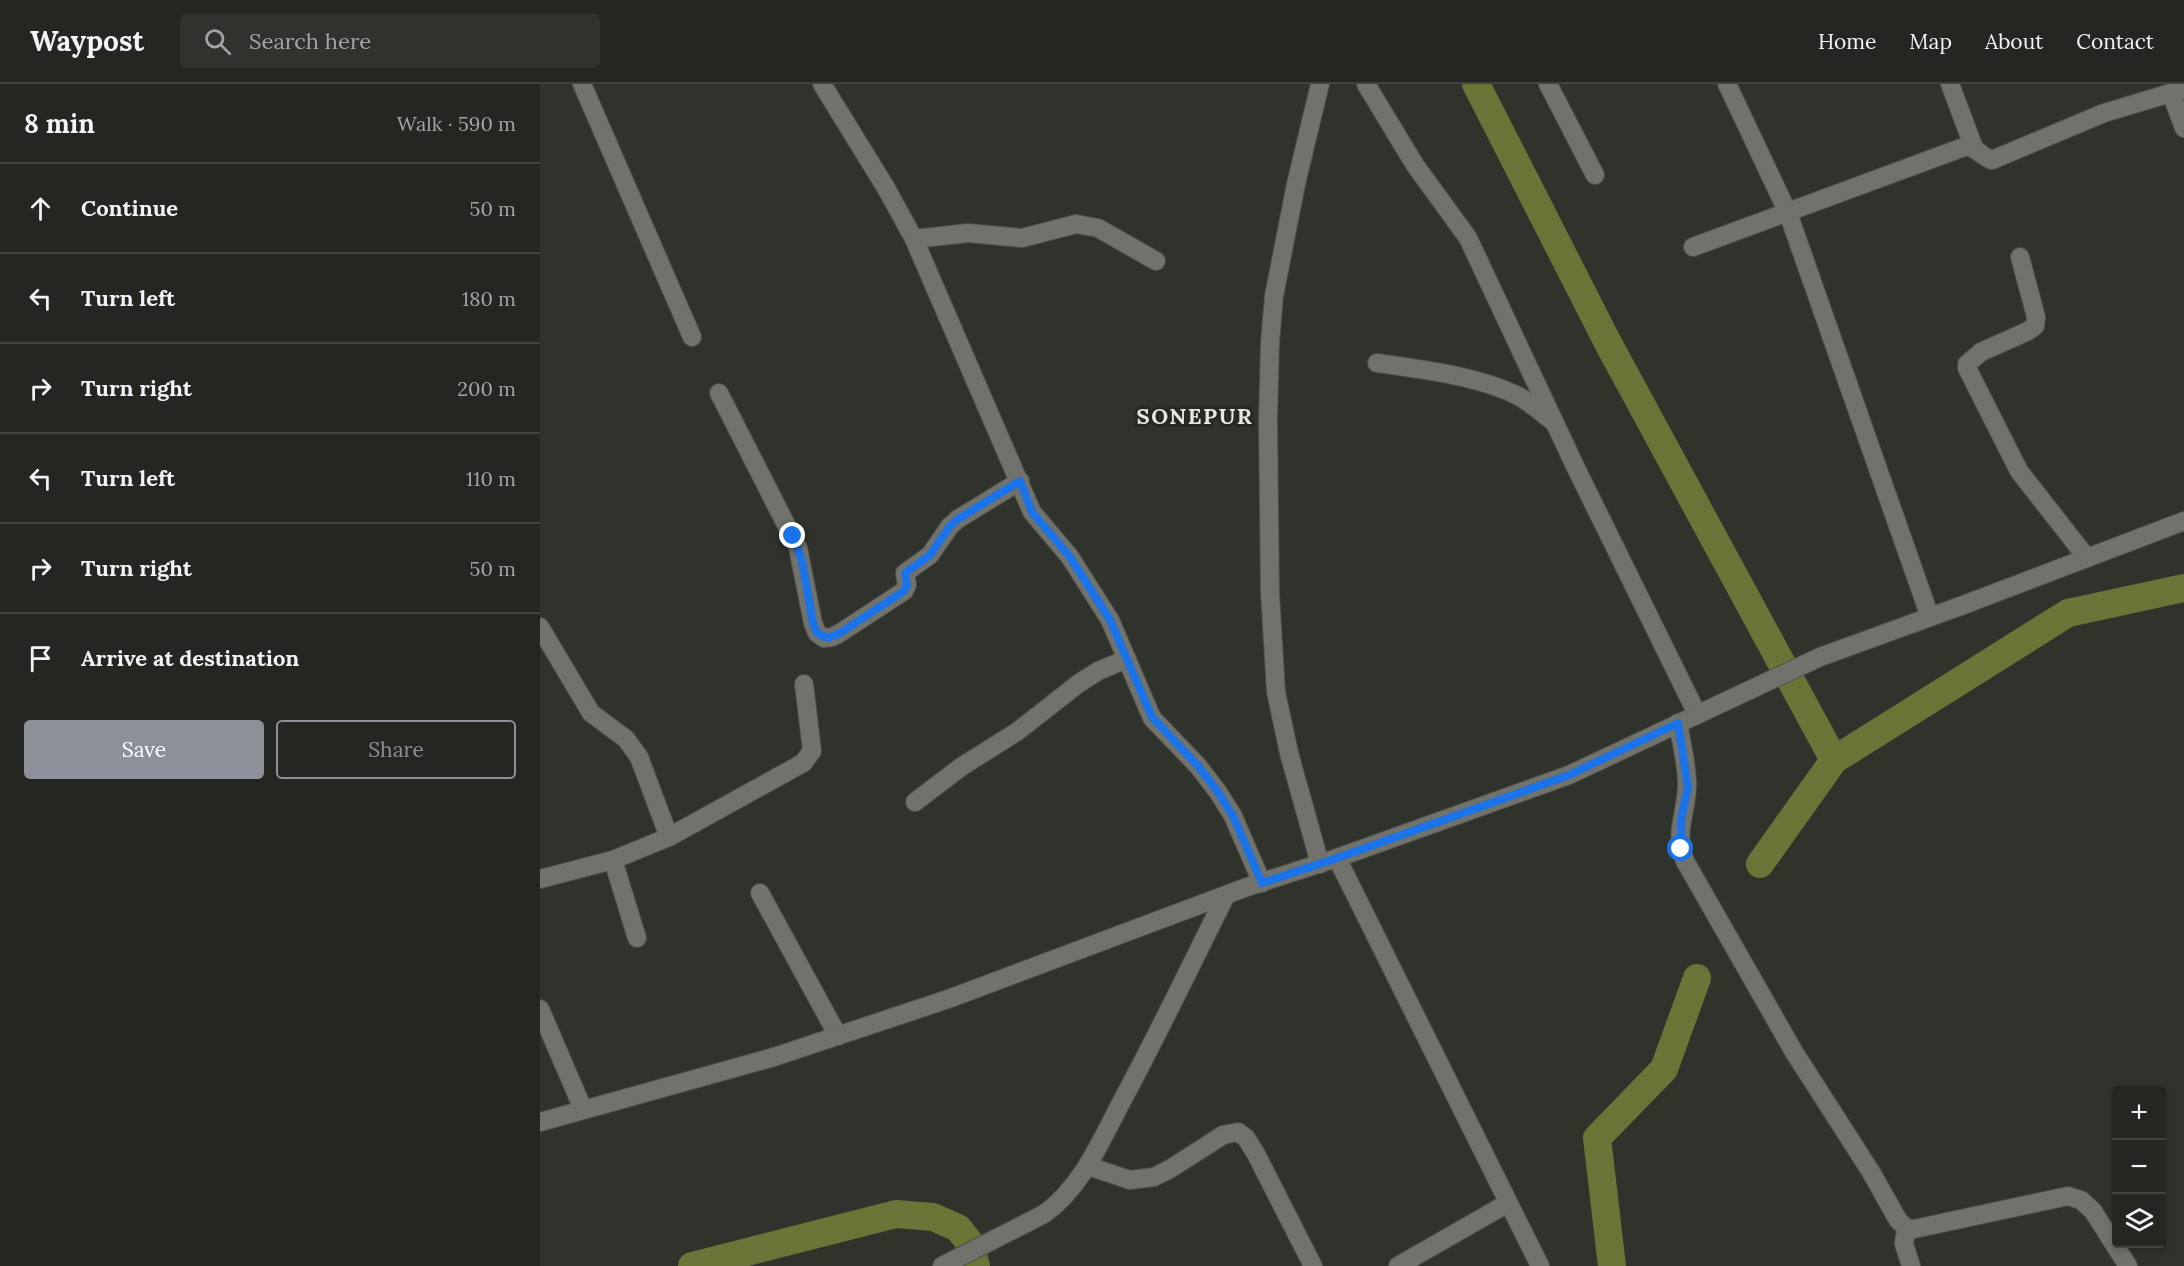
<!DOCTYPE html>
<html lang="en">
<head>
<meta charset="utf-8">
<style>
  :root { --surface:#242621; --page:#30322e; --text:#f1f3f6; --muted:#a3a5a5; --line:#41433f; --accent:#8c9099 }
  body { margin:0; font-family:Lora,serif; background:var(--page); color:var(--text) }
  .controls { position:absolute; right:18px; bottom:18px; display:grid; overflow:hidden; border-radius:6px; box-shadow:0 3px 9px #0003 }
  .controls button { width:54px; height:54px; display:grid; place-items:center; padding:0; border:0; border-bottom:2px solid var(--line); background:var(--surface); color:var(--text); font:30px sans-serif }
  .stop { position:absolute; width:18px; height:18px; margin:-14px; border:4px solid #1a73e8; border-radius:50%; background:#fff }
  .stop.end { background:#1a73e8; border-color:#fff; box-shadow:0 2px 6px #0008 }
  .list { margin:0; padding:0; list-style:none }
  h2 { display:flex; justify-content:space-between; align-items:center; height:78px; margin:0; padding:0 24px; font-size:26px }
  h2 small { font-size:20px; font-weight:400; color:var(--muted) }
  .list li { display:grid; grid-template-columns:39px 1fr auto; gap:18px; align-items:center; box-sizing:border-box; height:90px; padding:0 24px; border-top:2px solid var(--line) }
  .list b { display:block; font-size:22px; white-space:nowrap }
  .list em { font-size:20px; font-style:normal; color:var(--muted) }
  .actions { display:flex; gap:12px; padding:18px 24px }
  .actions a { flex:1; padding:14px 0; border:2px solid var(--accent); border-radius:6px; text-align:center; font-size:21px; color:var(--accent) }
  .actions .main { background:var(--accent); color:#fff }
  .icon { flex:none; width:33px; height:33px; fill:none; stroke:currentColor; stroke-width:2; stroke-linecap:round; stroke-linejoin:round }
  .map { position:relative; flex:none; width:1644px; height:1182px; overflow:hidden }
  header { display:flex; align-items:center; gap:36px; box-sizing:border-box; height:84px; padding:0 30px; background:var(--surface); border-bottom:2px solid var(--line) }
  header strong { font-size:28px }
  nav { display:flex; gap:33px; margin-inline-start:auto; font-size:21px }
  .search { width:420px; height:54px; background:var(--page); display:flex; align-items:center; gap:15px; box-sizing:border-box; padding:0 21px; border-radius:6px; color:var(--muted); font-size:22px }
  main { display:flex }
  aside { flex:1; background:var(--surface) }
  .map>svg:first-child { display:block }
  .lines { fill:none; stroke-linecap:round; stroke-linejoin:round }
  .river { stroke:#697436; stroke-width:28 }
  .minor-casing { stroke:#4e4f4b; stroke-width:20 }
  .minor { stroke:#70726b; stroke-width:18 }
  .route { stroke:#1a73e8; stroke-width:8 }
  .labels { text-anchor:middle; stroke-width:6; stroke-linejoin:round; paint-order:stroke }
  .district-label { font-size:22px; font-weight:bold; letter-spacing:1.5px; fill:#e6e7e3; stroke:#272822 }
</style>
</head>
<body>
<header>
<strong>Waypost</strong>
<div class="search"><svg class="icon" aria-label="search" viewBox="0 0 24 24"><circle cx="10" cy="10" r="6"/><path d="M15 15l6 6"/></svg>Search here</div>
<nav><a>Home</a><a>Map</a><a>About</a><a>Contact</a></nav>
</header>
<main>
<aside>
<h2>8 min<small>Walk · 590 m</small></h2>
<ul class="list">
<li><svg class="icon" aria-label="ahead" viewBox="0 0 24 24"><path d="M12 20V5M6 11l6-6 6 6"/></svg><div><b>Continue</b></div><em>50 m</em></li>
<li><svg class="icon" aria-label="left" viewBox="0 0 24 24"><path d="M17 20v-9H6M10 6l-5 5 5 5"/></svg><div><b>Turn left</b></div><em>180 m</em></li>
<li><svg class="icon" aria-label="right" viewBox="0 0 24 24"><path d="M7 20v-9h11M14 6l5 5-5 5"/></svg><div><b>Turn right</b></div><em>200 m</em></li>
<li><svg class="icon" aria-label="left" viewBox="0 0 24 24"><path d="M17 20v-9H6M10 6l-5 5 5 5"/></svg><div><b>Turn left</b></div><em>110 m</em></li>
<li><svg class="icon" aria-label="right" viewBox="0 0 24 24"><path d="M7 20v-9h11M14 6l5 5-5 5"/></svg><div><b>Turn right</b></div><em>50 m</em></li>
<li><svg class="icon" aria-label="arrive" viewBox="0 0 24 24"><path d="M6 21V4h12l-3 4 3 4H6"/></svg><div><b>Arrive at destination</b></div></li>
</ul>
<div class="actions"><a class="main">Save</a><a>Share</a></div>
</aside>
<div class="map">
<svg width="1644" height="1182" viewBox="0 0 1644 1182">
  <rect width="100%" height="100%" fill="#30322c"/>
  <g class="lines">
    <!-- river -->
    <g class="river">
      <polyline points="936,0 1068,259 1294,676"/>
      <polyline points="1220,780 1294,676 1528,529 1644,504"/>
      <polyline points="152,1182 356,1130 393,1133 418,1144 429,1158 436,1182"/>
      <polyline points="1072,1182 1057,1054 1124,985 1157,894"/>
    </g>
    <defs>
      <g id="minor">
        <polyline points="42,0 152,253"/>
        <polyline points="282,0 346,104 374,155 492,428 530,473 570,536 612,634 658,682 678,708 693,732 722,799"/>
        <polyline points="780,0 756,100 734,212 730,259 728,336 730,509 736,608 749,669 780,780"/>
        <polyline points="826,0 875,81 928,154 1035,382 1157,630"/>
        <polyline points="1008,0 1055,91"/>
        <polyline points="1187,0 1248,129 1390,533"/>
        <polyline points="1410,0 1434,64"/>
        <polyline points="1631,9 1644,44"/>
        <polyline points="374,155 428,149 482,154 536,140 558,144 616,177"/>
        <path d="M1153 163 1424 63C1436 61 1441 73 1452 76L1564 29 1644 5"/>
        <polyline points="1480,173 1496,233 1495,242 1488,247 1441,268 1427,280 1427,284 1479,387 1547,474"/>
        <path d="M837 279C880 285 937 292 976 311 990 318 1002 329 1014 338"/>
        <polyline points="179,309 258,464 273,539 277,549 284,554 292,553 300,549 364,507 367,501 365,489 390,471 410,442 418,435 480,397"/>
        <polyline points="0,543 51,629 86,655 99,673 129,753"/>
        <path d="M1138 639C1141 658 1148 684 1147 703 1146 731 1134 748 1145 777L1254 968 1331 1088 1358 1136 1366 1144 1374 1145 1528 1112 1541 1116 1553 1127 1588 1182"/>
        <polyline points="375,718 421,683 478,647 538,600 558,587 587,575"/>
        <polyline points="797,774 1000,1182"/>
        <polyline points="73,776 97,854"/>
        <polyline points="0,795 73,776 129,753 263,679 272,667 264,600"/>
        <polyline points="220,809 298,952"/>
        <polyline points="0,925 43,1025"/>
        <polyline points="0,1038 234,973 411,914 707,803 797,774 1029,691 1280,573 1426,520 1644,437"/>
        <polyline points="548,1082 590,1096 614,1093 630,1085 683,1051 698,1048 706,1054 716,1070 773,1182"/>
        <polyline points="1366,1144 1364,1160 1371,1182"/>
        <path d="M402 1182 504 1130C543 1102 561 1056 583 1015 619 948 652 879 686 811"/>
        <polyline points="858,1182 968,1119"/>
      </g>
    </defs>
    <!-- minor casing -->
    <use href="#minor" class="minor-casing"/>
    <!-- minor -->
    <use href="#minor" class="minor"/>
  </g>
  <g class="lines">
    <!-- route -->
    <polyline class="route" points="253,452 262,477 273,539 277,549 288,554 300,549 364,507 367,501 365,489 390,471 410,442 418,435 480,397 492,428 530,473 570,536 612,633 658,682 678,708 693,732 722,799 797,774 1029,691 1138,639 1148,703 1141,736 1141,765"/>
  </g>
  <g class="labels">
    <!-- district labels -->
    <g class="district-label">
      <text x="655" y="340">SONEPUR</text>
    </g>
  </g>
</svg>
<div class="controls">
<button>+</button>
<button>−</button>
<button><svg class="icon" aria-label="layers" viewBox="0 0 24 24"><path d="M12 4l9 5-9 5-9-5zM3 14l9 5 9-5"/></svg></button>
</div>
<div class="stop" style="left:1141px;top:765px"></div>
<div class="stop end" style="left:253px;top:452px"></div>
</div>
</main>
</body>
</html>
